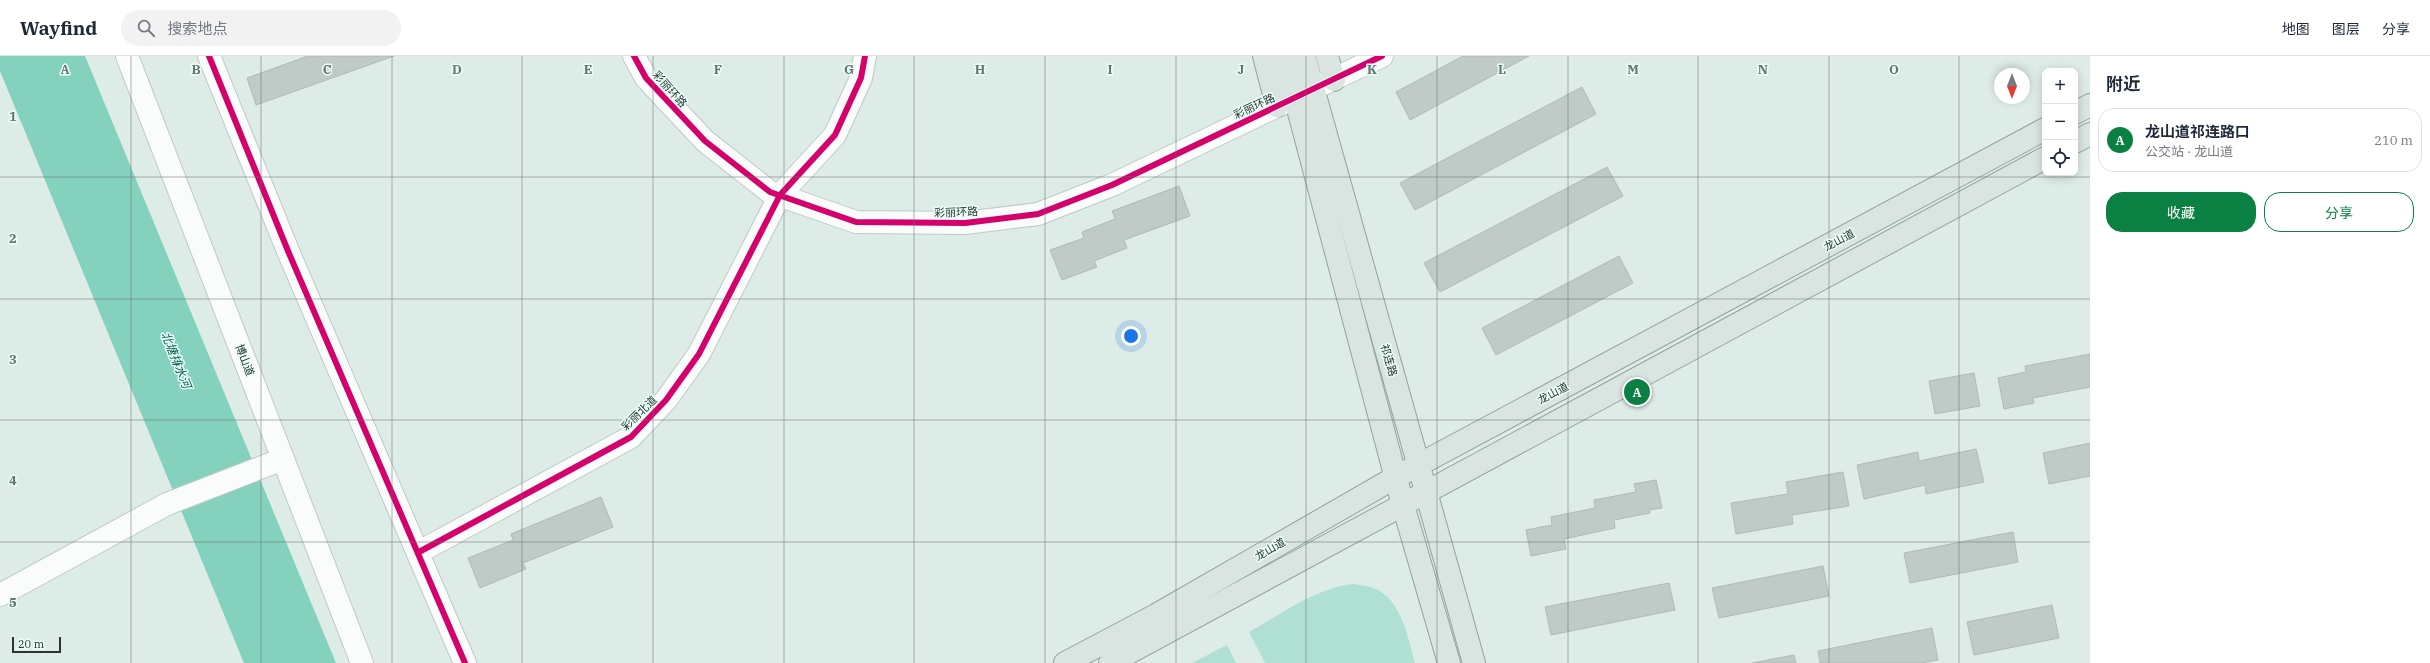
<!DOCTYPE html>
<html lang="zh">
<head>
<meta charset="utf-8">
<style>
  :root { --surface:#fff; --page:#f2f2f3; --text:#1f2937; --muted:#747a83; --line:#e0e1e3; --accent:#0b8043 }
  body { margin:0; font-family:"IBM Plex Serif","Noto Sans SC",serif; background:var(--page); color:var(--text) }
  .controls { position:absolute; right:12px; top:12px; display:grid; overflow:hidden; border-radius:8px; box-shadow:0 2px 10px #0003 }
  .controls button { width:36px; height:36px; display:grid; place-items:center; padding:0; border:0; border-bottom:1px solid var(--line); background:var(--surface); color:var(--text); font:20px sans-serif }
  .compass { position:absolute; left:1994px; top:12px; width:36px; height:36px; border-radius:50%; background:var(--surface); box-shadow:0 2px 10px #0003; rotate:180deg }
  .scale { position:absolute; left:12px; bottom:10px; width:49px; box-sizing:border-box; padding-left:4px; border:2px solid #2a3431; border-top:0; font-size:11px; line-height:14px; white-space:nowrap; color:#2a3431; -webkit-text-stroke:3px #e9fef8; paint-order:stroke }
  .you { position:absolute; left:1131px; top:280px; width:14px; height:14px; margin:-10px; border:3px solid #fff; border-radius:50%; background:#1a73e8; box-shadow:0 0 0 6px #1a73e833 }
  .badge { display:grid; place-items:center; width:26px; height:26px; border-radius:50%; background:var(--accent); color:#fff; font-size:13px; font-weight:700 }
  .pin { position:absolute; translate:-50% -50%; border:2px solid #fff; box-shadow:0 1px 4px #0006 }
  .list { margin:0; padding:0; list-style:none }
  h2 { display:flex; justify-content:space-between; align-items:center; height:52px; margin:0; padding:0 16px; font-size:17px }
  h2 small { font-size:13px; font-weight:400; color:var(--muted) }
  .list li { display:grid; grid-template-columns:26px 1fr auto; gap:12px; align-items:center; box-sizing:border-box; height:64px; margin:0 8px 8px; padding:0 8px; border:1px solid var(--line); border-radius:16px }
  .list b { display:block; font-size:15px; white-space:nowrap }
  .list p { margin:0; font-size:13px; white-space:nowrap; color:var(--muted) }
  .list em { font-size:13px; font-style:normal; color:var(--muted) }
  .actions { display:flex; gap:8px; padding:12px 16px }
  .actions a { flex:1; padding:9px 0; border:1px solid var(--accent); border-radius:16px; text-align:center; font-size:14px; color:var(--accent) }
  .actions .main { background:var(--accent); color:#fff }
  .icon { flex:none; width:22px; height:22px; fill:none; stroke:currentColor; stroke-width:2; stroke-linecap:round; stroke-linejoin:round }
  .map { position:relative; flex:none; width:2090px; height:607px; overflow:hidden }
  header { display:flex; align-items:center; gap:24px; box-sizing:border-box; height:56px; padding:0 20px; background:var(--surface); border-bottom:1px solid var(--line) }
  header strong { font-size:19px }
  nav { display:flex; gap:22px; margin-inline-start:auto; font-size:14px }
  .search { width:280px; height:36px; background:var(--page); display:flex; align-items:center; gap:10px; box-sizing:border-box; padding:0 14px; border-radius:22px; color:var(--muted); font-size:15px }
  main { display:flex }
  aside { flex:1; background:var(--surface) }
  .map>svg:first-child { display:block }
  .green { fill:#b0dfd3 }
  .water { fill:#84d1be }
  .building { fill:#c0cbc8; stroke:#b0bab8 }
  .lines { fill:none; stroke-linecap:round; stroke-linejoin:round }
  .minor-casing { stroke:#bfc9c6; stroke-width:24 }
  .major-casing { stroke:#8fa49f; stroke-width:24 }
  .minor { stroke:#fafcfc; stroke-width:22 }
  .major { stroke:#dae4e1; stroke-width:22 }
  .cycleway-casing { stroke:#e9fef8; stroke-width:8 }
  .cycleway { stroke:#d6006c; stroke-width:6 }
  .grid { fill:none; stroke:#697471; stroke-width:1; stroke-opacity:0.55 }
  .labels { text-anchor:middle; stroke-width:3; stroke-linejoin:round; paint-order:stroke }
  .street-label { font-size:11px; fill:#2a3431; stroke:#e9fef8 }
  .water-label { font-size:12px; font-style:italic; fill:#005d4c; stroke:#e9fef8 }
  .grid-label { font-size:13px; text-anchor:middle; font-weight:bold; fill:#697471; stroke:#e9fef8; stroke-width:3; stroke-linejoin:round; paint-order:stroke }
</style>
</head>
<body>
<header>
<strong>Wayfind</strong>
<div class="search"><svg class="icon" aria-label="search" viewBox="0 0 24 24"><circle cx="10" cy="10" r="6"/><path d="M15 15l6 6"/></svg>搜索地点</div>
<nav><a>地图</a><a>图层</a><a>分享</a></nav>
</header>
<main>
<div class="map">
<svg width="2090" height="607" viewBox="0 0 2090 607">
  <rect width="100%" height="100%" fill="#deece8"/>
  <!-- green -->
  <g class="green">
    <path d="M1353 528C1360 529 1368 530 1374 532 1402 544 1408 582 1415 607H1265L1249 576C1281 558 1316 532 1353 528Z"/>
    <polygon points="1227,589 1236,607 1192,607"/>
  </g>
  <!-- water -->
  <polygon class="water" points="0,0 85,0 336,607 244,607 0,15"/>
  <!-- building -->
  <g class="building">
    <polygon points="308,0 394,0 256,49 247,22"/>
    <polygon points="1463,0 1529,0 1410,64 1396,36"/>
    <polygon points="1582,31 1596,58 1415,154 1400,127"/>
    <polygon points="1607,111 1623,140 1440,236 1424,207"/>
    <polygon points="1179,130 1190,160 1124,184 1127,192 1094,205 1097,211 1062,224 1050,194 1084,182 1082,176 1115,163 1112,155"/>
    <polygon points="1619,200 1633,227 1496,299 1482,272"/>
    <polygon points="2090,298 2090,331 2033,342 2034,347 2004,353 1998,322 2026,316 2025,310"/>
    <polygon points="1974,317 1980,350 1935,358 1929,325"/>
    <polygon points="2090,387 2090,420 2049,428 2043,397"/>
    <polygon points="1976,393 1984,426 1926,438 1925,429 1864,443 1857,409 1918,396 1919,405"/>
    <polygon points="1843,416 1849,450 1792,459 1793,468 1736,478 1731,447 1788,438 1786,426"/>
    <polygon points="1656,424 1662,452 1649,454 1650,457 1614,464 1615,472 1564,483 1566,493 1531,500 1526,474 1552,469 1551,461 1595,452 1594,444 1636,436 1634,428"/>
    <polygon points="601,441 613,471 523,507 526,513 480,532 468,502 513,484 511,478"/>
    <polygon points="2013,476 2018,506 1910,527 1904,497"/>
    <polygon points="1823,510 1829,540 1719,562 1712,532"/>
    <polygon points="1669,527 1675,554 1551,579 1545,551"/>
    <polygon points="2052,549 2059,582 1974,599 1967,566"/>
    <polygon points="1932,572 1938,604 1922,607 1820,607 1818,595"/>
    <polygon points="1794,599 1796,607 1752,607"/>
  </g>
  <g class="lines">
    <defs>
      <g id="minor">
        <polyline points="127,0 362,607"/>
        <polyline points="209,0 288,195 465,607"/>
        <polyline points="634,0 646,22 705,85 770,136 856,166 965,167 1038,158 1112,129 1382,0"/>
        <polyline points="419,496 631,381 666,344 699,298 780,139 835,79 861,22 865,0"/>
        <polyline points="0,539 167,448 283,403"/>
      </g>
      <g id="major">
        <polyline points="1264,0 1277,50"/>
        <polyline points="1284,0 1403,449 1449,607"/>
        <polyline points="1304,0 1474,607"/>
        <polyline points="1327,0 1334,24"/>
        <polyline points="2075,57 2090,49"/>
        <polyline points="2075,86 2090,78"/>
        <polyline points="1065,607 1156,559 1396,421 2045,73"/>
        <polyline points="1110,607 2045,102"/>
      </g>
    </defs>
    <!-- minor casing -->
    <use href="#minor" class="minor-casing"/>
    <!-- major casing -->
    <use href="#major" class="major-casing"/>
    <!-- minor -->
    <use href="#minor" class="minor"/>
    <!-- major -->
    <use href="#major" class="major"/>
    <defs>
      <g id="cycleway">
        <polyline points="209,0 288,195 465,607"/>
        <polyline points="634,0 646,22 705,85 770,136 856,166 965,167 1038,158 1112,129 1382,0"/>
        <polyline points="419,496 631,381 666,344 699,298 780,139 835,79 861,22 865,0"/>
      </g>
    </defs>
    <!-- cycleway casing -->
    <use href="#cycleway" class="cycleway-casing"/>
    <!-- cycleway -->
    <use href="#cycleway" class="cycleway"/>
  </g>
  <!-- grid -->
  <path class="grid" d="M131 0V607M261 0V607M392 0V607M522 0V607M653 0V607M784 0V607M914 0V607M1045 0V607M1176 0V607M1306 0V607M1437 0V607M1568 0V607M1698 0V607M1829 0V607M1959 0V607M0 121H2090M0 243H2090M0 364H2090M0 486H2090"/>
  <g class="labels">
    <!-- street labels -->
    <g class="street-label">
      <text transform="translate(670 33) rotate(48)" y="4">彩丽环路</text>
      <text transform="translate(1254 50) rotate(-25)" y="4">彩丽环路</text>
      <text transform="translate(956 156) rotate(-2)" y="4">彩丽环路</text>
      <text transform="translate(1839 184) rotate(-28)" y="4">龙山道</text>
      <text transform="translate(245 304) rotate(69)" y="4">博山道</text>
      <text transform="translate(1389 304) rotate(74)" y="4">祁连路</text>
      <text transform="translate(1553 337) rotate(-28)" y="4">龙山道</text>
      <text transform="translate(639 357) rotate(-44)" y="4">彩丽北道</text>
      <text transform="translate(1270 493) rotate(-30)" y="4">龙山道</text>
    </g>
    <!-- water labels -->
    <g class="water-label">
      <text transform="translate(176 304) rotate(68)" y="4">北塘排水河</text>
    </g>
  </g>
  <g class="grid-label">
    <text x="65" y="18">A</text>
    <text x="196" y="18">B</text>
    <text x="327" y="18">C</text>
    <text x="457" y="18">D</text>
    <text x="588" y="18">E</text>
    <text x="718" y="18">F</text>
    <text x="849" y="18">G</text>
    <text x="980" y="18">H</text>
    <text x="1110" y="18">I</text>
    <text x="1241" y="18">J</text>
    <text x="1372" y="18">K</text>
    <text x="1502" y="18">L</text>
    <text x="1633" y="18">M</text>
    <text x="1763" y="18">N</text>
    <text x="1894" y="18">O</text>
    <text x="13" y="65">1</text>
    <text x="13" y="187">2</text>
    <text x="13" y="308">3</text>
    <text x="13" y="429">4</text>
    <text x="13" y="551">5</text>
  </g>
</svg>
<div class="controls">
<button>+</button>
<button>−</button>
<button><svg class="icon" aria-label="locate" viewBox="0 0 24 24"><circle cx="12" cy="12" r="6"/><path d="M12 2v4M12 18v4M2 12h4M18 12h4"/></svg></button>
</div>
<svg class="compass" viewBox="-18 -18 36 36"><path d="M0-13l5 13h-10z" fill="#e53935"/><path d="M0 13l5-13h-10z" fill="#747a83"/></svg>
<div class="scale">20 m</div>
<div class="you"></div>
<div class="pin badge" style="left:1637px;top:336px">A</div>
</div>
<aside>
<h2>附近<small></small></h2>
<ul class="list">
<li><span class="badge">A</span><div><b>龙山道祁连路口</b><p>公交站 · 龙山道</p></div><em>210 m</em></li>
</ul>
<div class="actions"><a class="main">收藏</a><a>分享</a></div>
</aside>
</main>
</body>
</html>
